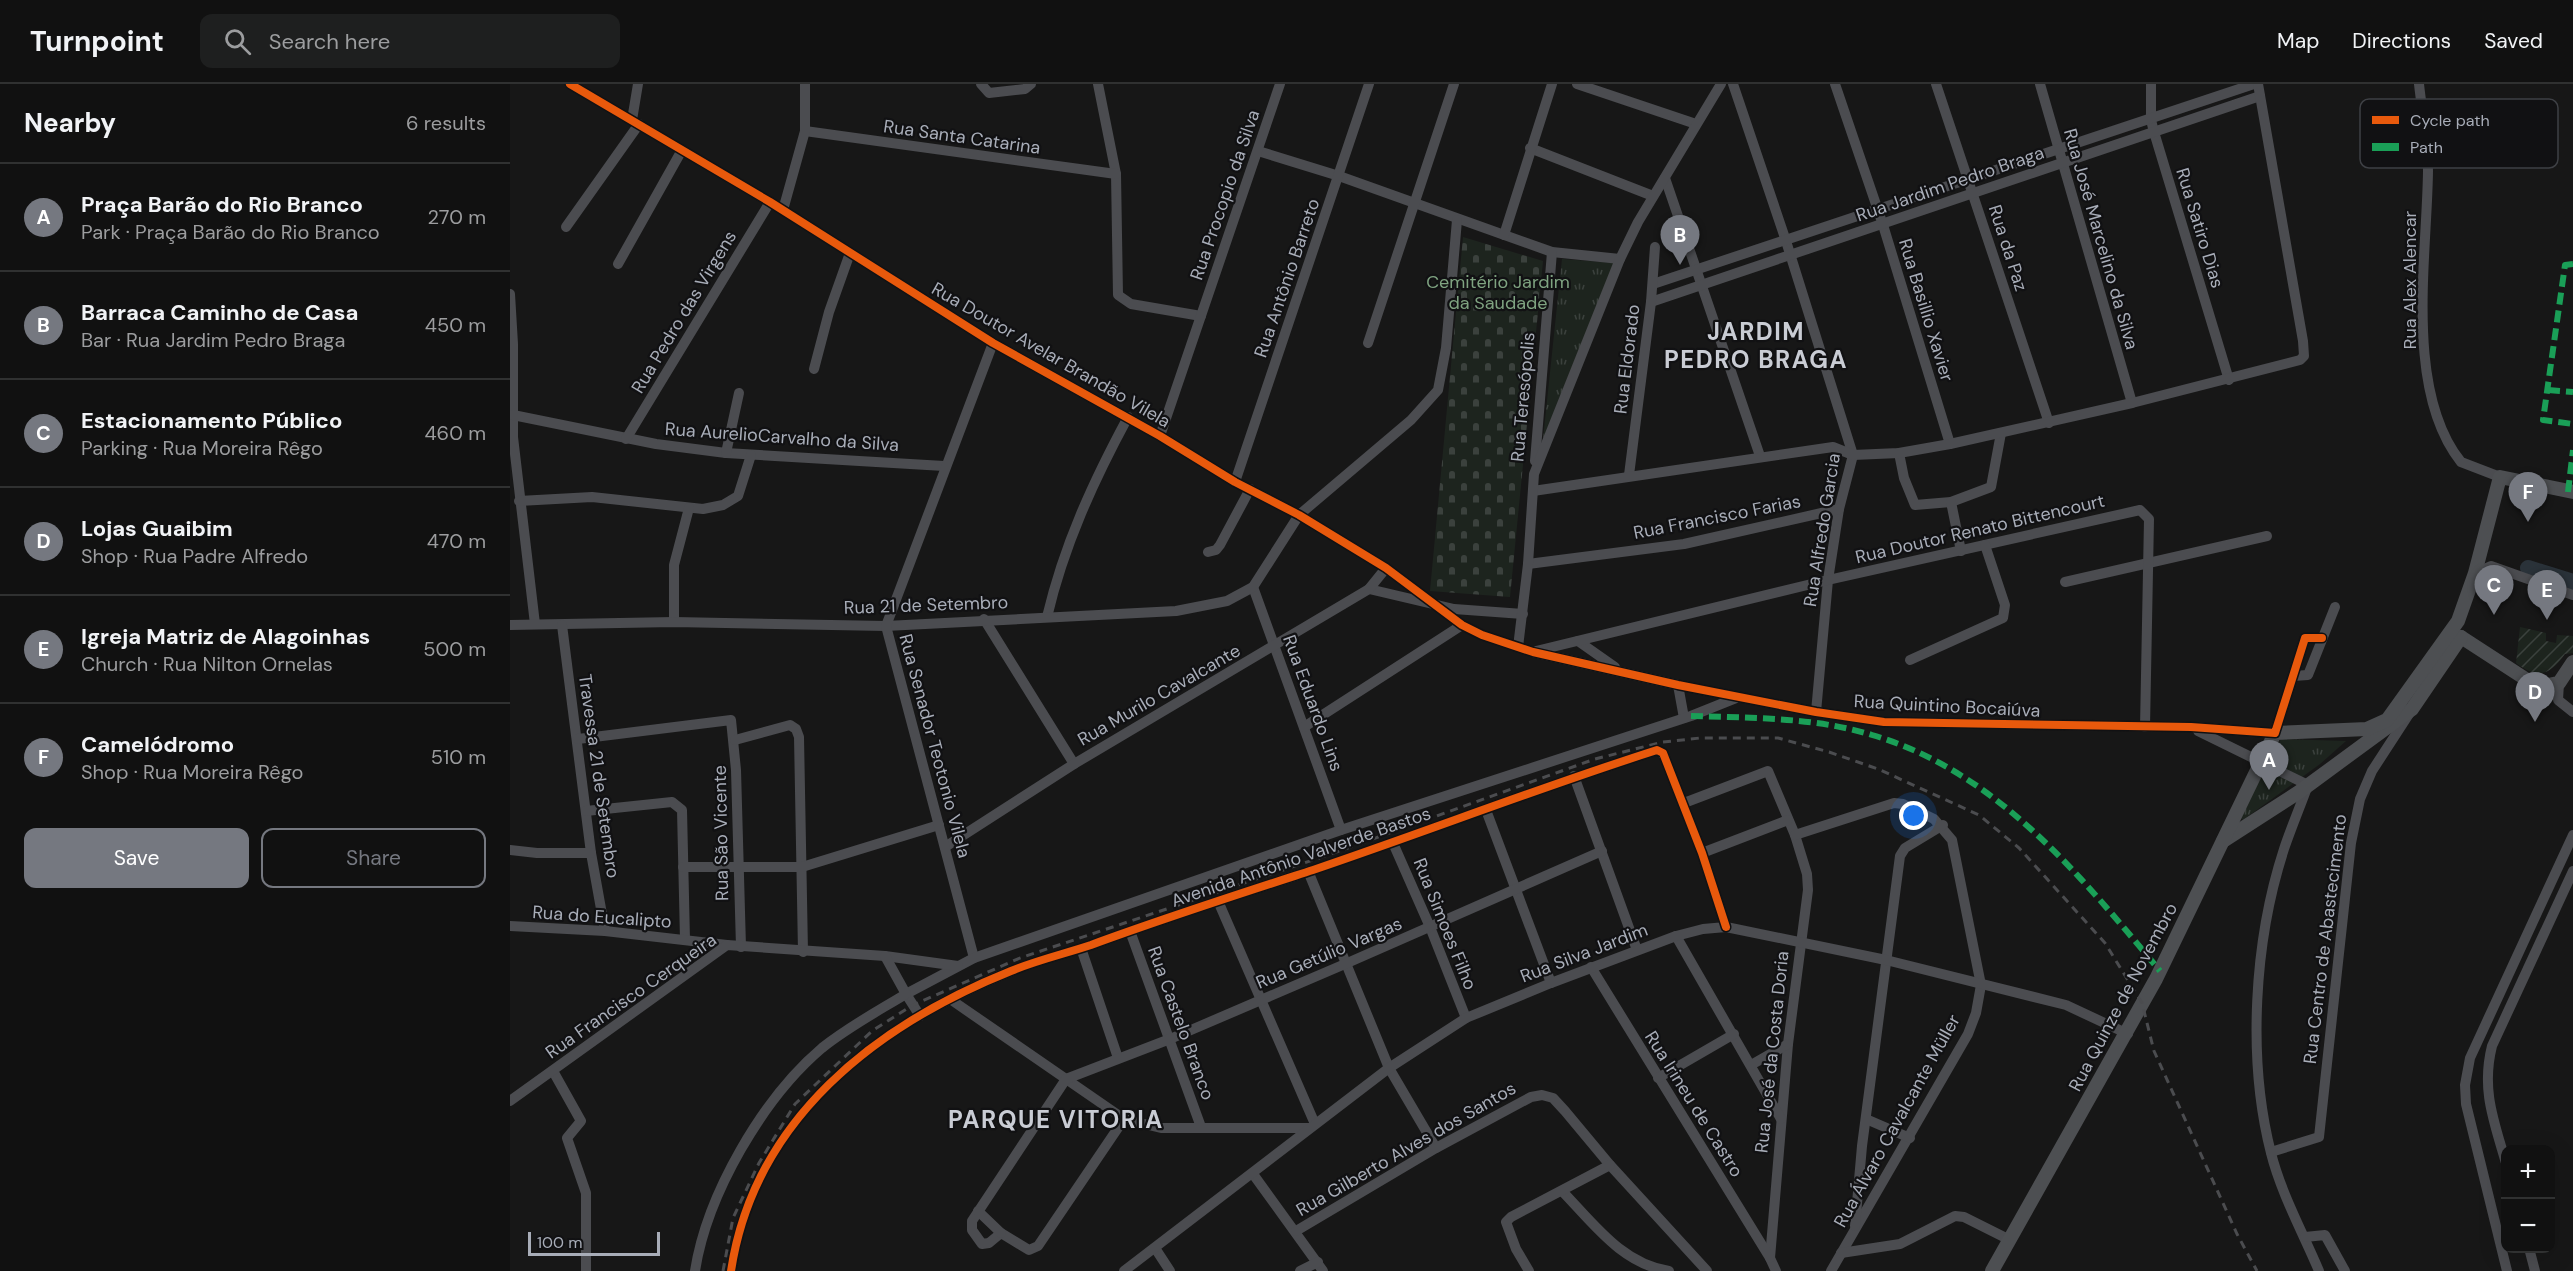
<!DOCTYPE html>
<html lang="en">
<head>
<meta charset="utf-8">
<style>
  :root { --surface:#111; --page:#1e1f1f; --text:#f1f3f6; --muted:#9c9d9f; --line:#303131; --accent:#757880 }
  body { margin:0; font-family:"DM Sans",sans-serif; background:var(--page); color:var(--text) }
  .controls { position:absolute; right:18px; bottom:18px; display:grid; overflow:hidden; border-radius:12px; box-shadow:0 6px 24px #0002 }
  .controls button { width:54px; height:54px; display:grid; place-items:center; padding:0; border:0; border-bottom:2px solid var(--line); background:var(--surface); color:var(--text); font:30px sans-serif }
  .scale { position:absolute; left:18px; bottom:15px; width:132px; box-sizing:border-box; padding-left:6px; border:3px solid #a8adb8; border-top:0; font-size:16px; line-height:21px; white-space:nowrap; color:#a8adb8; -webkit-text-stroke:4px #111113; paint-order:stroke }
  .you { position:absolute; left:1404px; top:732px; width:21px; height:21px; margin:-15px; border:4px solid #fff; border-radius:50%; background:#1a73e8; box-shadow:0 0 0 9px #1a73e833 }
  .badge { display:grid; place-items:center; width:39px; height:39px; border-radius:50%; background:var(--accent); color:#fff; font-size:20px; font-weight:700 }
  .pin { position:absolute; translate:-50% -50px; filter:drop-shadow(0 2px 3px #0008) }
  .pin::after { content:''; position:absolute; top:32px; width:21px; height:18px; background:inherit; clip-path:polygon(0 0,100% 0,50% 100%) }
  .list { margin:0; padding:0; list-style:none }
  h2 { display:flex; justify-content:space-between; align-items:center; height:78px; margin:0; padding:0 24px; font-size:26px }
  h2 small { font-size:20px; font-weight:400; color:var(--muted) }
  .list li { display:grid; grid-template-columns:39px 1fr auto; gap:18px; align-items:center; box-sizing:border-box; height:108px; padding:0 24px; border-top:2px solid var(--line) }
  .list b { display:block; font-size:22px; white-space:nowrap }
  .list p { margin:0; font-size:20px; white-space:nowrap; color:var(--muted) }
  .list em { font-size:20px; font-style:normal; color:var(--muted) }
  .actions { display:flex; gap:12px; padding:18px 24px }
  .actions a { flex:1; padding:14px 0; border:2px solid var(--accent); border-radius:12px; text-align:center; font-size:21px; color:var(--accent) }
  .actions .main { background:var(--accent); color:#fff }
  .icon { flex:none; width:33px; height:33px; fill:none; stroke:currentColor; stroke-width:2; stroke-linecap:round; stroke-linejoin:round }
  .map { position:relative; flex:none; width:2063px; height:1187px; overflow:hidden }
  header { display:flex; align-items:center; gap:36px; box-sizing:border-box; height:84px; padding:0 30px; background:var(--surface); border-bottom:2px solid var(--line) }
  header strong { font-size:28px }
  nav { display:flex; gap:33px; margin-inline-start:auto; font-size:21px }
  .search { width:420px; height:54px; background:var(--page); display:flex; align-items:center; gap:15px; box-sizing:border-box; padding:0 21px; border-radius:12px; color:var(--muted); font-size:22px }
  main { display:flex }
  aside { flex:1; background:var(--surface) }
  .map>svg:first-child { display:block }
  .cemetery { fill:url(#cemetery-stones) }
  .park { fill:url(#park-tufts) }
  .garden { fill:url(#garden-furrows) }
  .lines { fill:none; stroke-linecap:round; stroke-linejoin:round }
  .river { stroke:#2a3239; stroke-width:16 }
  .minor { stroke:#4b4c50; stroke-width:10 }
  .major { stroke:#4d4f52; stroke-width:14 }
  .rail { stroke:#4b4c4f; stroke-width:3; stroke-dasharray:8 6; stroke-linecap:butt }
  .quiet { stroke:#1a9f57; stroke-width:6; stroke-dasharray:12 6; stroke-linecap:butt }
  .cycleway-casing { stroke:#111113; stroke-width:11 }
  .cycleway { stroke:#e8590c; stroke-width:8 }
  .labels { text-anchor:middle; stroke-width:4.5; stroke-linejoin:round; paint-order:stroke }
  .street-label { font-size:18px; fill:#a8adb8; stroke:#111113 }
  .park-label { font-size:18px; fill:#7fa381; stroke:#111113 }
  .district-label { font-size:24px; font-weight:bold; letter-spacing:1.5px; fill:#c9ccd4; stroke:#111113 }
  .key { fill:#111113; stroke:#3e4045; stroke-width:1.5 }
  .key-label { font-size:16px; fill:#a8adb8 }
</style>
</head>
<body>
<header>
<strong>Turnpoint</strong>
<div class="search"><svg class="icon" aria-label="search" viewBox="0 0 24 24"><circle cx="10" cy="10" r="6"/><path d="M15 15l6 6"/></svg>Search here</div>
<nav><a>Map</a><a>Directions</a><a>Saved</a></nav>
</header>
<main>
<aside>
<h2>Nearby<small>6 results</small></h2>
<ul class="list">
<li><span class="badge">A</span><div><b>Praça Barão do Rio Branco</b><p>Park · Praça Barão do Rio Branco</p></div><em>270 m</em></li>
<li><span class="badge">B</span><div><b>Barraca Caminho de Casa</b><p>Bar · Rua Jardim Pedro Braga</p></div><em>450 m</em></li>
<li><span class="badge">C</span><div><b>Estacionamento Público</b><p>Parking · Rua Moreira Rêgo</p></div><em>460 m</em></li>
<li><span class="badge">D</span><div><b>Lojas Guaibim</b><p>Shop · Rua Padre Alfredo</p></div><em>470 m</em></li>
<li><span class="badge">E</span><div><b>Igreja Matriz de Alagoinhas</b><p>Church · Rua Nilton Ornelas</p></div><em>500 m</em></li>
<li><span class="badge">F</span><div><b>Camelódromo</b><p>Shop · Rua Moreira Rêgo</p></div><em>510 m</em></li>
</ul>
<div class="actions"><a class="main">Save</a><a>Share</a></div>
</aside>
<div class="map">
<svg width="2063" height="1187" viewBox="0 0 2063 1187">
  <defs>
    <pattern id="cemetery-stones" width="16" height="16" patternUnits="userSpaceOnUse" patternTransform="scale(1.5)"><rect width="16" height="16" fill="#1d241e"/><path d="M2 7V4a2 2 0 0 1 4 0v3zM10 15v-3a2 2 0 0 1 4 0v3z" fill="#3b413d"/></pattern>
    <pattern id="park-tufts" width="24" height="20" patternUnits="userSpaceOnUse" patternTransform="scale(1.5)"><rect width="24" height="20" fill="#1d241e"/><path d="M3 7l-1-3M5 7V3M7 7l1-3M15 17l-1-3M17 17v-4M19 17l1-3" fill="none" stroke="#3b413d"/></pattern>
    <pattern id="garden-furrows" width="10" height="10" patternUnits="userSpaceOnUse" patternTransform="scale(1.5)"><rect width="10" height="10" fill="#1d241e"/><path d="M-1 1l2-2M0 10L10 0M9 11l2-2" fill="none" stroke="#3b413d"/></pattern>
  </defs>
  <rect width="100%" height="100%" fill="#171717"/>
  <!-- cemetery -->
  <polygon class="cemetery" points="953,153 1033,177 1000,513 920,507"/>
  <!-- park -->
  <g class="park">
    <polygon points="1052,175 1104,179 1033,355"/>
    <polygon points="1771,655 1836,657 1810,680 1733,736 1729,732"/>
  </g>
  <!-- garden -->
  <path class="garden" d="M2010 543 2036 549V557L2046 559 2047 551 2063 552V569L2055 570C2040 591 2028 596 2006 579Z"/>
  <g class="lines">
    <!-- river -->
    <polyline class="river" points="2018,484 2063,498"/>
    <!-- minor -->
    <g class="minor">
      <polyline points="60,0 260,118 483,259 650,352 725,398 789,431 876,484 952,541 972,551 1023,568 1168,601 1306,628 1374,638 1681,643 1765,649 1795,554 1812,554"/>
      <polyline points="471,0 479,9 515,5 521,0"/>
      <polyline points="588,0 606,90 608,211 621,220 691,232"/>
      <polyline points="1067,0 1186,40"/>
      <polyline points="1223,0 1276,157 1343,371 1329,425 1318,496 1306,628"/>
      <polyline points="1325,0 1373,141 1440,360"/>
      <polyline points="1426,0 1539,339"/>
      <polyline points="1530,0 1622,319"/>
      <polyline points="1641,0 1641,36 1644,48 1719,296"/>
      <path d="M1909 0C1912 28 1918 58 1918 87 1917 173 1894 307 1951 378L1990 393"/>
      <polyline points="122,36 128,0"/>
      <polyline points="295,47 606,90"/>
      <polyline points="1020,64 1143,112"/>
      <polyline points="748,67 829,92 1042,168 1110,175"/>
      <polyline points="1155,94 1250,372"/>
      <polyline points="273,126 295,47 295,0"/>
      <polyline points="56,143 129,40"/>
      <polyline points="994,151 1042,0"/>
      <polyline points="108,180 172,66"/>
      <polyline points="1143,200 1744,0"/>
      <polyline points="0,210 3,260 3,353 25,540"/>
      <polyline points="1141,218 1750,12"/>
      <polyline points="858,259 944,0"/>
      <polyline points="304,285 319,228 340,169"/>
      <polyline points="3,331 146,360 216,369 434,382"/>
      <polyline points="650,352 770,0"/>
      <polyline points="116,355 260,118"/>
      <polyline points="216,369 229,309"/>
      <polyline points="1389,369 1394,394 1405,421 1441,418 1481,403 1491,349"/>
      <polyline points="1025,377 1042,168"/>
      <polyline points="1119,391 1141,218 1145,163"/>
      <polyline points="725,398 859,0"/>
      <polyline points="1023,407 1323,363 1343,371 1389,369 1440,360 1622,319 1790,276 1794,272 1793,257 1748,0"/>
      <polyline points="9,417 82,413 193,425 213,421 228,412 241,371"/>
      <polyline points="1441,418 1451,467"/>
      <polyline points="698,468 706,466 710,461 740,405"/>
      <polyline points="1018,480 1174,460 1329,425"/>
      <polyline points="1965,489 1981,482 2063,511"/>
      <polyline points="1555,498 1757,452"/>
      <polyline points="743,503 831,746"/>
      <polyline points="859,505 944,525 1013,530"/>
      <path d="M537 533C554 461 583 398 618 333"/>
      <polyline points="474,535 564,680"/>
      <polyline points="164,538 164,481 179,424"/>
      <polyline points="0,541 164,538 376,542 666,527 717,517 743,503 789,431 901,336 928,306 936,264 947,136"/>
      <polyline points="52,541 81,769 95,847"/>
      <polyline points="1068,557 1105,583"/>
      <polyline points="1008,563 1018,480 1024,390 1110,175 1128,138 1211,0"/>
      <polyline points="1026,567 1318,496 1630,426 1639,435 1635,643"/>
      <polyline points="1400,576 1493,534 1495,521 1475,461"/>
      <polyline points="1783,592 1798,591 1825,523"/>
      <polyline points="2049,599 2048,616 2063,628"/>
      <polyline points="1168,601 1174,634"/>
      <polyline points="794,643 952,541"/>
      <path d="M1688 647 1798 701C1790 723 1781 744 1774 765 1744 857 1737 975 1761 1069 1771 1109 1793 1149 1809 1187"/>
      <polyline points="68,655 221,636 226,686 231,863"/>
      <polyline points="225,656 280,641 286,645 289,653 293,868"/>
      <polyline points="1064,692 1127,866"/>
      <polyline points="1174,719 1258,687 1285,751 1297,790 1298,806 1278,960 1260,1174 1266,1187"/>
      <polyline points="976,726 1041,899"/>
      <polyline points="76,727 162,718 172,726 175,856"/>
      <polyline points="1285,751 1384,719 1393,720 1424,735 1442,756 1471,901 1466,929 1458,950 1321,1187"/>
      <polyline points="883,759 920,843 956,934"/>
      <polyline points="435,763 564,680 859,505 876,484"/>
      <polyline points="0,766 27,769 81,769"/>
      <polyline points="1192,769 1278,736"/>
      <polyline points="173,783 292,783 429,741"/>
      <polyline points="798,787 879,984 926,1064"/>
      <polyline points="708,817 805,1040"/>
      <polyline points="0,842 95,847 217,861"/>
      <polyline points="620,847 691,1043"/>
      <polyline points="1166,852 1271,1035"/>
      <polyline points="571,864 608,974"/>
      <polyline points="464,874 376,542 483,259"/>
      <polyline points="1081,883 1260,1174"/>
      <polyline points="440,915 614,1035 651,1044 799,1044"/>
      <polyline points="410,932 396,910 464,874 831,746 1181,632 1226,614"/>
      <polyline points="1241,981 1278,960"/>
      <polyline points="43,987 71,1037 57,1054 76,1109 76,1187"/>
      <polyline points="1148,994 1224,950"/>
      <polyline points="0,1017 217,861 375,872 448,882"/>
      <polyline points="614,1035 528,1162 519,1166 491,1149 479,1159 472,1160 462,1146 462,1137 556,995 660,955 835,880 1092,767"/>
      <polyline points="1356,1035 1400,1054"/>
      <polyline points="1761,1068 1809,1053 1841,759 1850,715 1862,687 1899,630"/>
      <path d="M1996 1079C1984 1037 1971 1006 1982 962L2063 787"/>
      <polyline points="743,1090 813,1187"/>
      <path d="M1052 1107C1084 1140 1112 1180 1159 1187"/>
      <polyline points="468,1127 491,1149"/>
      <polyline points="1345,1142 1352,1062 1390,772 1395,764 1433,741"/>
      <polyline points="786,1147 926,1064 1021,1013 1032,1011 1043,1014 1055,1027 1100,1081 1197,1187"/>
      <polyline points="1795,1153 1815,1151 1835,1187"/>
      <polyline points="645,1164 660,1187"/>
      <polyline points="2019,1164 2025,1187"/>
      <polyline points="1331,1169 1390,1160 1445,1132 1454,1133 1500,1156"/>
      <path d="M185 1187C197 1110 253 1014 312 964 338 943 368 927 396 910L375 872"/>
      <path d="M221 1187C244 1035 366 941 501 887 527 876 554 870 581 861 654 834 729 810 803 786 918 747 1031 703 1147 666L1153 669 1192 769 1216 843"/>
      <polyline points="614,1187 879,984 956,934 1041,899 1166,852 1193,845 1216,843 1376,876 1556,921 1618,950"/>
      <polyline points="790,1187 808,1178"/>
      <polyline points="1019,1187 1006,1165 996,1138 1001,1133 1100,1081"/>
      <polyline points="1997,1187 1956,1020 1955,1001 1960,974 2063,751"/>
    </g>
    <!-- major -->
    <g class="major">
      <polyline points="1951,553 2028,603 2049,599 2063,578"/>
      <polyline points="1713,757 1789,708 1902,625 1951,553"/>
      <polyline points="1482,1187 1646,895 1765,649 1857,645 1877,636 1948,537 1965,489 1990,393 2063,408"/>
    </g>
    <!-- rail -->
    <polyline class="rail" points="213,1187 223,1134 249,1079 285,1020 362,947 403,921 510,874 818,771 1085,675 1153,658 1190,654 1268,654 1319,668 1368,685 1469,731 1509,764 1595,859 1632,919 1644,967 1727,1150 1747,1187"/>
    <!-- quiet -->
    <g class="quiet">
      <polyline points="2063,180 2055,181 2033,336 2063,340"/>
      <polyline points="2038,306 2063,308"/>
      <polyline points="2058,408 2063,366"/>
      <path d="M1181 632C1241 634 1304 633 1362 651 1486 687 1571 792 1650 887"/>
    </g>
    <defs>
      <g id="cycleway">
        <polyline points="60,0 260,118 483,259 650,352 725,398 789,431 876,484 952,541 972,551 1023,568 1168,601 1306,628 1374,638 1681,643 1765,649 1795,554 1812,554"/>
        <path d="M221 1187C244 1035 366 941 501 887 527 876 554 870 581 861 654 834 729 810 803 786 918 747 1031 703 1147 666L1153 669 1192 769 1216 843"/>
      </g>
    </defs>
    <!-- cycleway casing -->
    <use href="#cycleway" class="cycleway-casing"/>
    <!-- cycleway -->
    <use href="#cycleway" class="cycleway"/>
  </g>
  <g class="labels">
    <!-- street labels -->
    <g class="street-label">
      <text transform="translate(452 53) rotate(8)" y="6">Rua Santa Catarina</text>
      <text transform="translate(1440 100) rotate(-19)" y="6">Rua Jardim Pedro Braga</text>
      <text transform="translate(715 111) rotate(-71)" y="6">Rua Procopio da Silva</text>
      <text transform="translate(1690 144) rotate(73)" y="6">Rua Satiro Dias</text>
      <text transform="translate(1591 155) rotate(74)" y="6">Rua José Marcelino da Silva</text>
      <text transform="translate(1498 164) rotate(72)" y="6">Rua da Paz</text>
      <text transform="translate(777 194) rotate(-71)" y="6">Rua Antônio Barreto</text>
      <text transform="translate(1900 196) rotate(-90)" y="6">Rua Alex Alencar</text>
      <text transform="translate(1416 226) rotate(73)" y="6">Rua Basillio Xavier</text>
      <text transform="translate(174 228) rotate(-59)" y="6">Rua Pedro das Virgens</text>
      <text transform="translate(541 271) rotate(30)" y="6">Rua Doutor Avelar Brandão Vilela</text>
      <text transform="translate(1117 275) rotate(-83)" y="6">Rua Eldorado</text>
      <text transform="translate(1013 313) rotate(-85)" y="6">Rua Teresópolis</text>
      <text transform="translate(272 353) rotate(4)" y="6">Rua AurelioCarvalho da Silva</text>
      <text transform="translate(1207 433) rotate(-11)" y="6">Rua Francisco Farias</text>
      <text transform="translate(1470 445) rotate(-13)" y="6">Rua Doutor Renato Bittencourt</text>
      <text transform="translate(1312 446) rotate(-81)" y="6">Rua Alfredo Garcia</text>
      <text transform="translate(416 521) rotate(-2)" y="6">Rua 21 de Setembro</text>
      <text transform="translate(649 611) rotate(-30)" y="6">Rua Murilo Cavalcante</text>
      <text transform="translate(803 619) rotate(70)" y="6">Rua Eduardo Lins</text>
      <text transform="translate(1437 622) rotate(3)" y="6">Rua Quintino Bocaiúva</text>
      <text transform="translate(425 662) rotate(75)" y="6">Rua Senador Teotonio Vilela</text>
      <text transform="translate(89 692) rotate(82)" y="6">Travessa 21 de Setembro</text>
      <text transform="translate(211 749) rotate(-91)" y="6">Rua São Vicente</text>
      <text transform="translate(791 773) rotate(-19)" y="6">Avenida Antônio Valverde Bastos</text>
      <text transform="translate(92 833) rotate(4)" y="6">Rua do Eucalipto</text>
      <text transform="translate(935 840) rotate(68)" y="6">Rua Simoes Filho</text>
      <text transform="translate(1815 855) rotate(-83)" y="6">Rua Centro de Abastecimento</text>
      <text transform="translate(819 869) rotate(-23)" y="6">Rua Getúlio Vargas</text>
      <text transform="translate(1074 869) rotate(-21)" y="6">Rua Silva Jardim</text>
      <text transform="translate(121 912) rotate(-35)" y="6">Rua Francisco Cerqueira</text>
      <text transform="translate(1613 913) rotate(-62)" y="6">Rua Quinze de Novembro</text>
      <text transform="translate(671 939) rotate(70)" y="6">Rua Castelo Branco</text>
      <text transform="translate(1262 968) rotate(-84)" y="6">Rua José da Costa Doria</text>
      <text transform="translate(1184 1020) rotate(58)" y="6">Rua Irineu de Castro</text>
      <text transform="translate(1387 1037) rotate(-61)" y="6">Rua Álvaro Cavalcante Müller</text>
      <text transform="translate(896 1065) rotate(-30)" y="6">Rua Gilberto Alves dos Santos</text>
    </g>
    <!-- park labels -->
    <g class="park-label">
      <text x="988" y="204">Cemitério Jardim<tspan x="988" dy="21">da Saudade</tspan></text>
    </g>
    <!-- district labels -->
    <g class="district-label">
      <text x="1246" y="256">JARDIM<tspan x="1246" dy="28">PEDRO BRAGA</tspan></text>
      <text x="546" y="1044">PARQUE VITORIA</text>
    </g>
  </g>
  <!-- legend -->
  <rect x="1850" y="15" width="198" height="69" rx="9" class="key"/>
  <rect x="1862" y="32" width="27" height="8" fill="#e8590c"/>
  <rect x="1862" y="59" width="27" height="8" fill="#1a9f57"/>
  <g class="key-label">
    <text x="1900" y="42">Cycle path</text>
    <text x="1900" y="69">Path</text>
  </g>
</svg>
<div class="controls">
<button>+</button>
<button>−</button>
</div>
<div class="scale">100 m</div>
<div class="you"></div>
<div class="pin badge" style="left:1759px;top:706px">A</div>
<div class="pin badge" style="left:1170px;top:181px">B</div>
<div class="pin badge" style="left:1984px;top:531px">C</div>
<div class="pin badge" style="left:2025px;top:638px">D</div>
<div class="pin badge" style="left:2037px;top:536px">E</div>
<div class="pin badge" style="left:2018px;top:438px">F</div>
</div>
</main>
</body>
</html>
